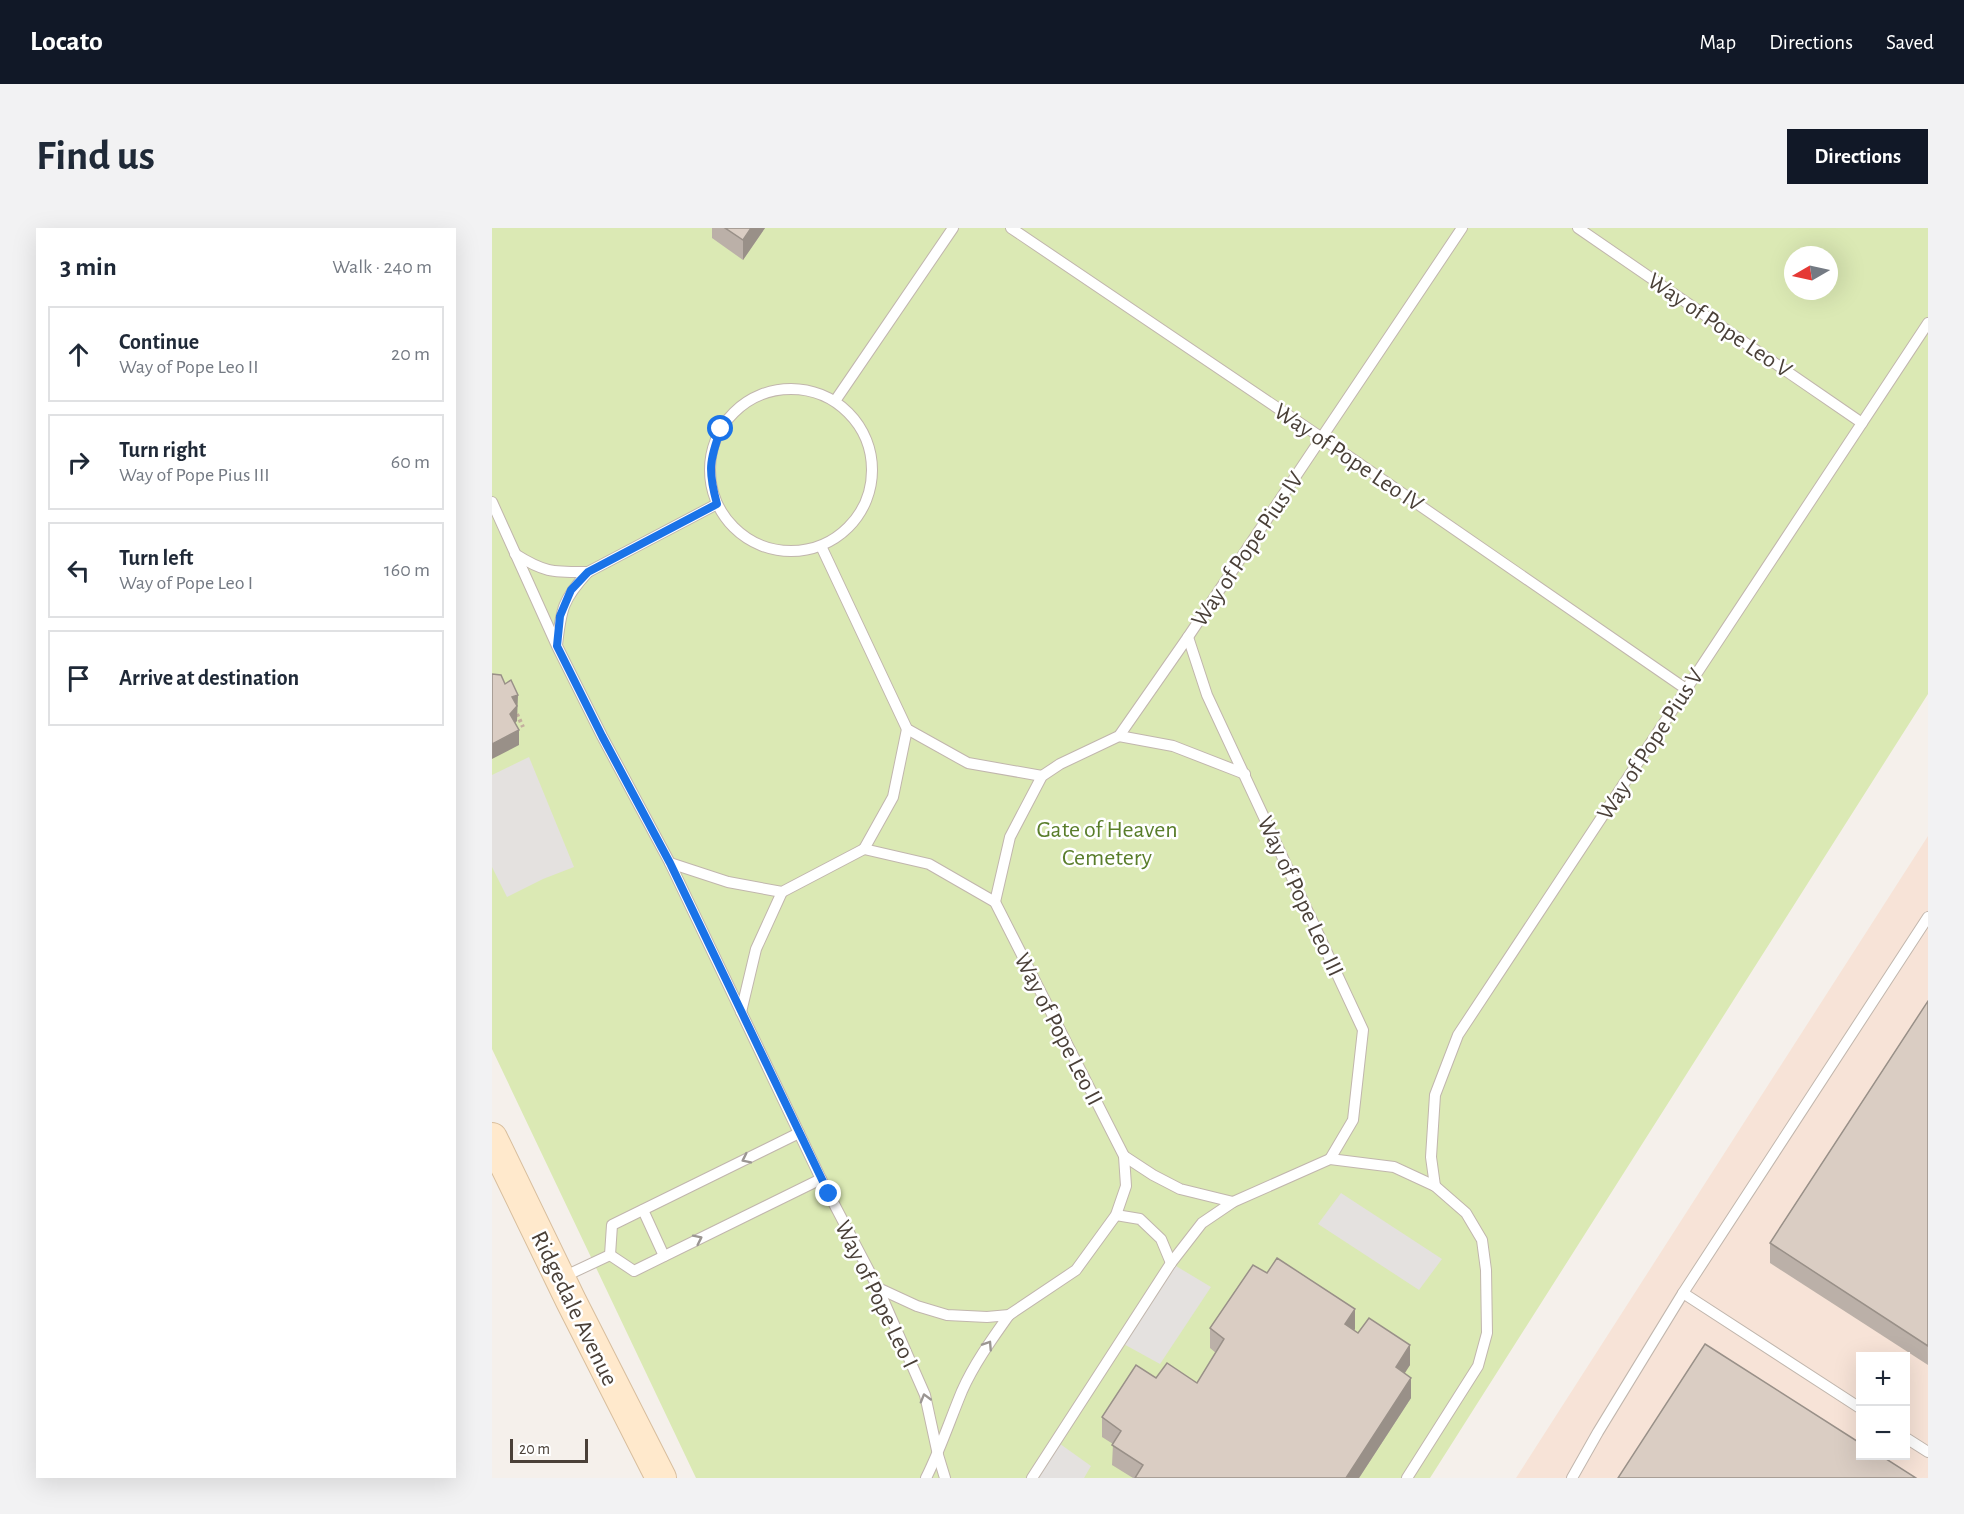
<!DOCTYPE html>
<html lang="en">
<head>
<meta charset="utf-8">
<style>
  :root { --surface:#fff; --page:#f2f2f3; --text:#1f2937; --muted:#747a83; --line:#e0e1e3; --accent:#111827 }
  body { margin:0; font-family:"Alegreya Sans",sans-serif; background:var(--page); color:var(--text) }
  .controls { position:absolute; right:18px; bottom:18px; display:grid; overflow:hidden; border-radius:0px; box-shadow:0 6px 24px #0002 }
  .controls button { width:54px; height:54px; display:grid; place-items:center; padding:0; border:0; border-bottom:2px solid var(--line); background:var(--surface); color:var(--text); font:30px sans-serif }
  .compass { position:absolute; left:1292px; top:18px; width:54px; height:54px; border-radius:50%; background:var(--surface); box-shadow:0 6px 24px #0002; rotate:261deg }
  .scale { position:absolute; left:18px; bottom:15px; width:78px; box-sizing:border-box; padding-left:6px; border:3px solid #4a4038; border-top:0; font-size:16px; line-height:21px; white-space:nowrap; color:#4a4038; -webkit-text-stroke:4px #fff; paint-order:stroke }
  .stop { position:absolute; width:18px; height:18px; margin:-14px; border:4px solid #1a73e8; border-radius:50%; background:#fff }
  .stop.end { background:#1a73e8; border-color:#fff; box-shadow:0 2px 6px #0008 }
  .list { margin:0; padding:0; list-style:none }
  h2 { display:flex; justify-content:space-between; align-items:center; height:78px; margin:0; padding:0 24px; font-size:26px }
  h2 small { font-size:20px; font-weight:400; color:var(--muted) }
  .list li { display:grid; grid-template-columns:39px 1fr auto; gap:18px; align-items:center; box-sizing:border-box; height:96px; margin:0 12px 12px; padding:0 12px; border:2px solid var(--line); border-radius:0px }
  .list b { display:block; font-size:22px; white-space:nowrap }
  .list p { margin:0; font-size:20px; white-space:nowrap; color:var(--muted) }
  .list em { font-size:20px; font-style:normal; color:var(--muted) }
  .icon { flex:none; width:33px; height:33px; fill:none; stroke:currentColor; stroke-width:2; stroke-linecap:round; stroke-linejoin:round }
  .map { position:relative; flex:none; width:1436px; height:1250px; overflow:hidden; border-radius:0px }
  header { display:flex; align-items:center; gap:36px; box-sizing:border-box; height:84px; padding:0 30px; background:var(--accent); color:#fff }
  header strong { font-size:28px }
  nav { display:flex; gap:33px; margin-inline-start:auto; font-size:21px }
  .intro { display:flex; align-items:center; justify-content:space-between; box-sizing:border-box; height:144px; padding:0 36px }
  h1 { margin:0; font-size:42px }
  .button { padding:15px 27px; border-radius:0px; background:var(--accent); color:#fff; font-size:21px; font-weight:700 }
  main { display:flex; gap:36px; padding:0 36px }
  aside { flex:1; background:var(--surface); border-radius:0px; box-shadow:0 6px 24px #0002 }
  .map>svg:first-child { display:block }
  .commercial { fill:#f7e3d7; fill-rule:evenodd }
  .green { fill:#dbe9b4; fill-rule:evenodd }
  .parking { fill:#e4e1df }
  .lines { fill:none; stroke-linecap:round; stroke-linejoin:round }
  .lane-casing { stroke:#c1b6ad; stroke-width:12 }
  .secondary-casing { stroke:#d8be9d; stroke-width:32 }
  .path { stroke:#c3af9e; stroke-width:4; stroke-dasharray:3 3; stroke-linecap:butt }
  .lane { stroke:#fff; stroke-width:10 }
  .secondary { stroke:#ffe9cc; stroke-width:30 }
  .wall { fill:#bbb0a8 }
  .shaded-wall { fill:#999088 }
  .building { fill:#dacdc3; stroke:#999088; stroke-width:1.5 }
  .oneway { stroke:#9b9692 }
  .route { stroke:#1a73e8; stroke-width:8 }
  .labels { text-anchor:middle; stroke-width:5; stroke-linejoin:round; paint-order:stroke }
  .street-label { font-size:24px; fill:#4a4038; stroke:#fff }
  .park-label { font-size:24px; fill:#597d2a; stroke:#fff }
</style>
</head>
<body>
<header>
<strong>Locato</strong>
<nav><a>Map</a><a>Directions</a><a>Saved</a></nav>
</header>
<div class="intro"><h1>Find us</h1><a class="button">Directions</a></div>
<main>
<aside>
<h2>3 min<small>Walk · 240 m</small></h2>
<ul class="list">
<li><svg class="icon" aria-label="ahead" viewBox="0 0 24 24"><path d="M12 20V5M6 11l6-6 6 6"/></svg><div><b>Continue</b><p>Way of Pope Leo II</p></div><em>20 m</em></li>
<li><svg class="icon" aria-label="right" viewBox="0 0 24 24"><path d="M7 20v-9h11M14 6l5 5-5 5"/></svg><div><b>Turn right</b><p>Way of Pope Pius III</p></div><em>60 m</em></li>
<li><svg class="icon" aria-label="left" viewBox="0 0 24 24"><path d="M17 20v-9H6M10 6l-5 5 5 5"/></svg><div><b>Turn left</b><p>Way of Pope Leo I</p></div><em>160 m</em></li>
<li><svg class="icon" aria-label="arrive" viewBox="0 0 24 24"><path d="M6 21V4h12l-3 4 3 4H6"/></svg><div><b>Arrive at destination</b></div></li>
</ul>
</aside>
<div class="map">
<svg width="1436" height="1250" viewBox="0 0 1436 1250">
  <rect width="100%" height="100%" fill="#f5f0eb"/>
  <!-- commercial -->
  <path class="commercial" d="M1436 608V1250H1024ZM1368 1128H1414V1228H1368Z"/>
  <!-- green -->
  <path class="green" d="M0 0H1436V466L938 1250H204L0 821ZM1301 27H1337V63H1301Z"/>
  <!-- parking -->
  <g class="parking">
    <polygon points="37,529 82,639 51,651 15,669 0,639 0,547"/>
    <polygon points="849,965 950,1031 927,1062 826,996"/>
    <polygon points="679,1035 719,1059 668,1136 628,1114"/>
    <polygon points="564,1213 599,1238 592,1250 540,1250"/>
  </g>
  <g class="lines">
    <defs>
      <g id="lane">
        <polyline points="519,0 830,210 1194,461"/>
        <polyline points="1086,0 1370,195"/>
        <circle cx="299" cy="242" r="81"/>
        <polyline points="343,173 461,0"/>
        <polyline points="0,274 65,418 110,508 178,635 329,951 386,1060 433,1167 446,1227 453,1250"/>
        <polyline points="329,318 415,501 476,535 550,548"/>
        <path d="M23 326C53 345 61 344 96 344 71 371 69 381 65 417"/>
        <polyline points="96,344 225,276"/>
        <polyline points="696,409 715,467 871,802 861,892 838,931"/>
        <polyline points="627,508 681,518 753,546"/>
        <polyline points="372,621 437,636 503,674 632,928 634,958 624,987 584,1042 517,1087 495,1089 455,1087 425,1078 386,1060"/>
        <polyline points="372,621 401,569 415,501"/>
        <polyline points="178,635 236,654 290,664 372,621"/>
        <polyline points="503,674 518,609 550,548 568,536 627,508 696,409 970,0"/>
        <polyline points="249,784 264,721 290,664"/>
        <polyline points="632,928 661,947 688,961 741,974"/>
        <polyline points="943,958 939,929 943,867 966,807 1436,95"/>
        <polyline points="151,982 172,1028"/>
        <polyline points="624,987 648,991 669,1011 679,1035"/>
        <polyline points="118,1027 120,997 307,905"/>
        <polyline points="118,1027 142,1043 329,951"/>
        <polyline points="69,1050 118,1027"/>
        <polyline points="1368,1180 1191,1065 1436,689"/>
        <polyline points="1414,1210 1436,1224"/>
        <path d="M434 1250C448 1222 458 1192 470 1163 482 1136 500 1111 517 1087"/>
        <polyline points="540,1250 679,1035 710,995 741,974 838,931 902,939 943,958 974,985 990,1012 994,1042 995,1105 986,1138 915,1250"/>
        <polyline points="1080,1250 1106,1204 1191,1065"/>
      </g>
      <polyline id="secondary" points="0,910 79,1073 169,1250"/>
    </defs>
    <!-- lane casing -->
    <use href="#lane" class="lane-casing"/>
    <!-- secondary casing -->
    <use href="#secondary" class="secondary-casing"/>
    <!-- path -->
    <polyline class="path" points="25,486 31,499"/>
    <!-- lane -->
    <use href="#lane" class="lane"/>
    <!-- secondary -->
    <use href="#secondary" class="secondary"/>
  </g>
  <!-- wall -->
  <g class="wall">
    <polygon points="220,0 273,0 251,32 220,10"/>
    <polygon points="1436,773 1436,1137 1278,1035 1278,1015"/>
    <polygon points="718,1100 863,1101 862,1102 918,1137 912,1145 919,1170 867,1250 641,1250 620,1237 621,1216 610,1209 610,1189 664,1150 705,1155 724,1125 718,1120"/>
  </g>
  <!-- shaded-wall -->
  <g class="shaded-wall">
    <polygon points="259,0 273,0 251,32 251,12"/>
    <polygon points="26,467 25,493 18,501 18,486 20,469"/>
    <polygon points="27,502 27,517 0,531 0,516"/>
    <polygon points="863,1081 863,1101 853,1115 853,1096"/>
    <polygon points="918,1117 918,1137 904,1159 904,1139"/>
    <polygon points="919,1150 919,1170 867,1250 854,1250"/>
  </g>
  <!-- building -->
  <g class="building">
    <polygon points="233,0 259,0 251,12"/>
    <polygon points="0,446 9,447 13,456 19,452 26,467 20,469 25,478 18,486 27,502 0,516"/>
    <polygon points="1436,773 1436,1118 1278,1015"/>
    <polygon points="785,1030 863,1081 853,1096 866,1105 877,1090 918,1117 904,1139 919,1150 854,1250 643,1250 651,1237 620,1217 629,1203 610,1189 644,1137 664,1150 675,1135 705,1155 732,1111 718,1100 761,1037 775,1045"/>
    <polygon points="1213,1116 1368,1215 1368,1227 1388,1227 1424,1250 1126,1250"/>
  </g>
  <!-- one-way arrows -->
  <defs><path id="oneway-chevron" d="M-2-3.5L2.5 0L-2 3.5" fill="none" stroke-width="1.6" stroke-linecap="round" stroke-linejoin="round" transform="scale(1.5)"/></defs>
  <g class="oneway">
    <use href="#oneway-chevron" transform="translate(254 931) rotate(154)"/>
    <use href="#oneway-chevron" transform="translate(206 1011) rotate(-26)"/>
    <use href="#oneway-chevron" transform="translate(496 1117) rotate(-57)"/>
    <use href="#oneway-chevron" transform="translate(433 1170) rotate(-106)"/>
  </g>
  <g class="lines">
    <!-- route -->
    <path class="route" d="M229 201C217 233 216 243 225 276L96 344 79 362 68 388 65 418 110 508 178 635 337 966"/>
  </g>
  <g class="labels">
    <!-- street labels -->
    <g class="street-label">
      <text transform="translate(1228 97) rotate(34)" y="8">Way of Pope Leo V</text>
      <text transform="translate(857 229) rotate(34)" y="8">Way of Pope Leo IV</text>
      <text transform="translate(755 321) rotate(-56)" y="8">Way of Pope Pius IV</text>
      <text transform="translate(1158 516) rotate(-57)" y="8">Way of Pope Pius V</text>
      <text transform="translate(809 668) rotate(65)" y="8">Way of Pope Leo III</text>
      <text transform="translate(567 801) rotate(63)" y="8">Way of Pope Leo II</text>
      <text transform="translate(385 1066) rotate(64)" y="8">Way of Pope Leo I</text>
      <text transform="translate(83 1080) rotate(64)" y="8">Ridgedale Avenue</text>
    </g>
    <!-- park labels -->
    <g class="park-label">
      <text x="615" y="609">Gate of Heaven<tspan x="615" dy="28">Cemetery</tspan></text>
    </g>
  </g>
</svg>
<div class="controls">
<button>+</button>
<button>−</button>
</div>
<svg class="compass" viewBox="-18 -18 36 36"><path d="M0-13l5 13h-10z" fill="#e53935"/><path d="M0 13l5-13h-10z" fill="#747a83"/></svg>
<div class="scale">20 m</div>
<div class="stop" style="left:229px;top:201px"></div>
<div class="stop end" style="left:337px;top:966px"></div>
</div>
</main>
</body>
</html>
